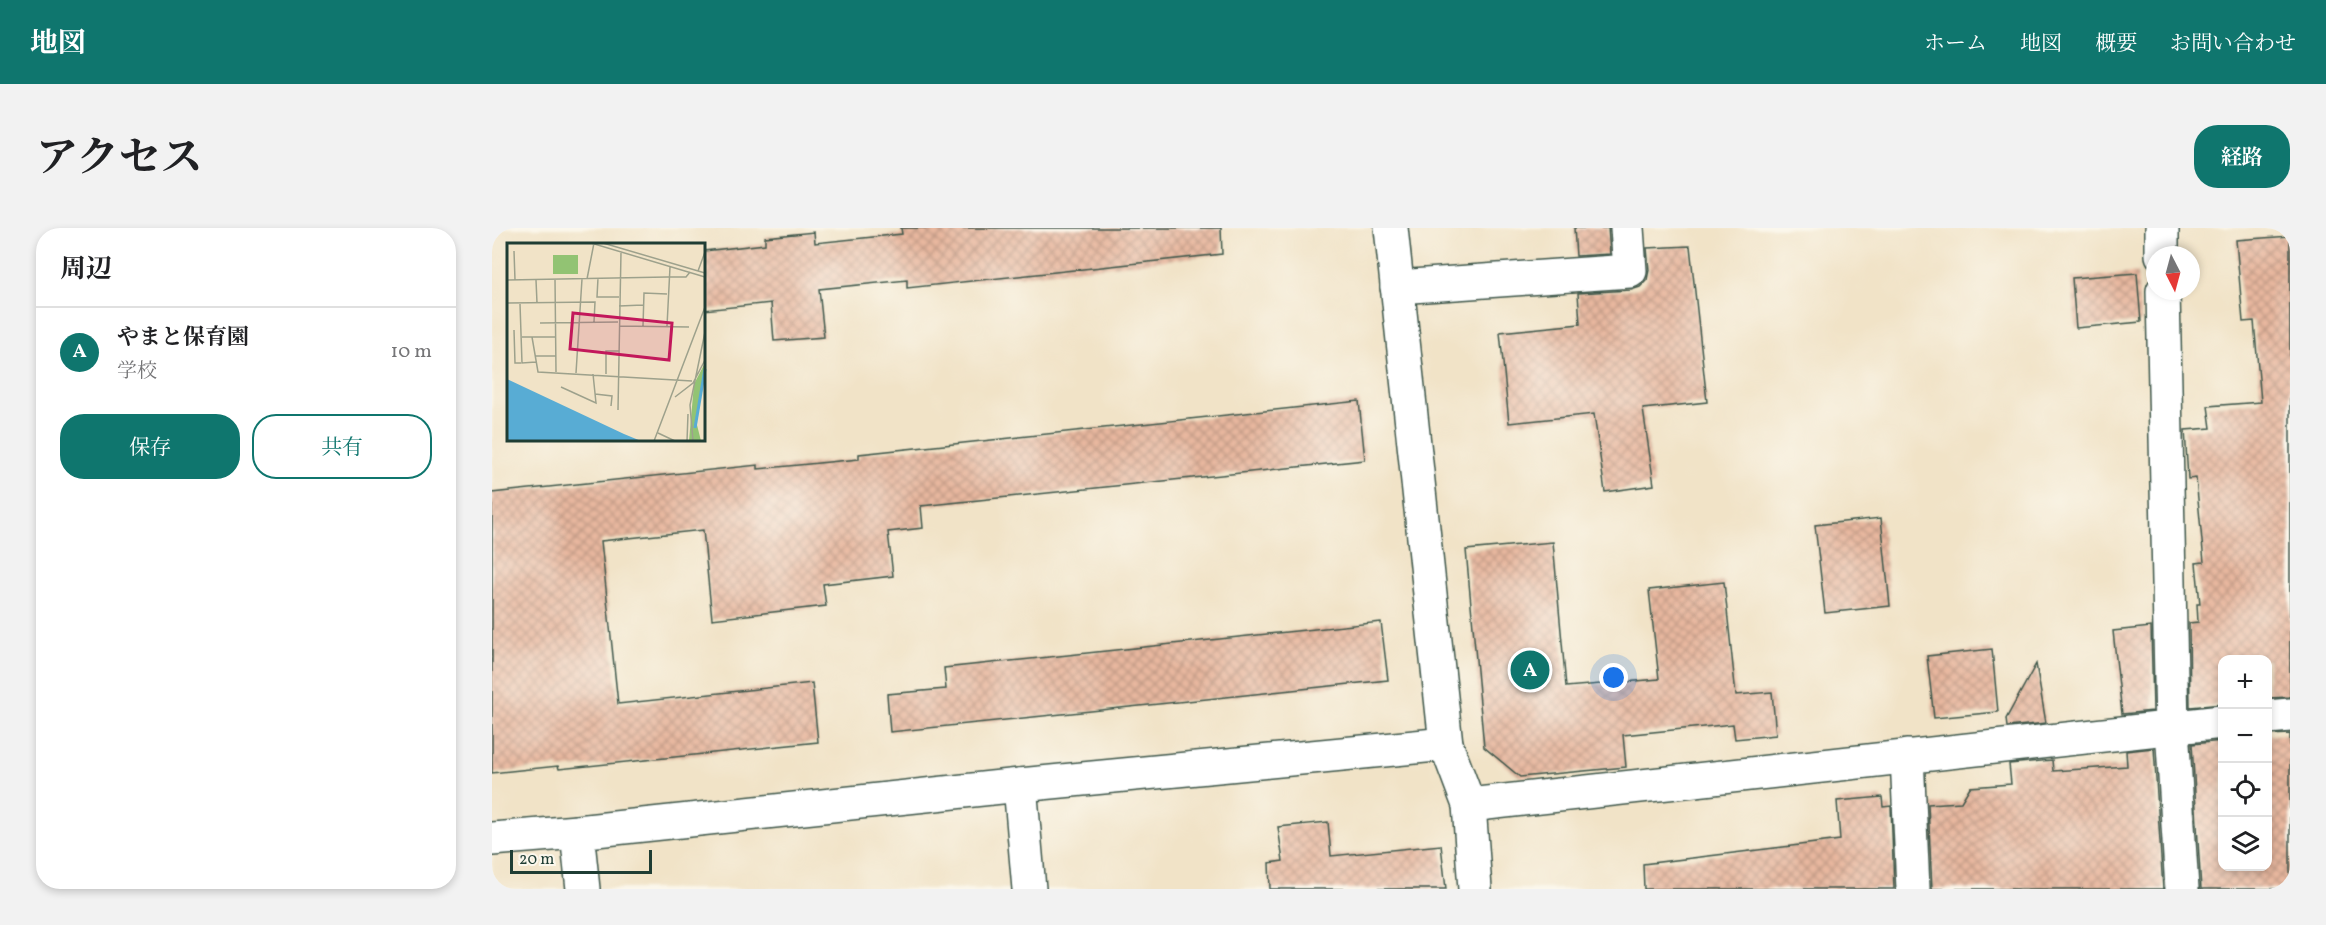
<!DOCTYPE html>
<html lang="ja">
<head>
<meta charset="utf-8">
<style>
  :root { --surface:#fff; --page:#f2f2f2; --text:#202124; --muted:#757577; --line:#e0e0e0; --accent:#0f766e }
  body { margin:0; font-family:Vollkorn,"Noto Serif JP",serif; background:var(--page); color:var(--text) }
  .controls { position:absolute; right:18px; bottom:18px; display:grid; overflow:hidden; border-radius:12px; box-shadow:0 3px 9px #0003 }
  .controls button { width:54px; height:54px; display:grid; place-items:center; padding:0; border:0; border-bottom:2px solid var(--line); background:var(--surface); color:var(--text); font:30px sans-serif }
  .compass { position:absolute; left:1654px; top:18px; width:54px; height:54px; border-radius:50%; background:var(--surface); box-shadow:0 3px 9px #0003; rotate:174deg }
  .scale { position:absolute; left:18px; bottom:15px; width:142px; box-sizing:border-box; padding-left:6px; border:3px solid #1f3d34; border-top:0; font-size:16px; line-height:21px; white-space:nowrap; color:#1f3d34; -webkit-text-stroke:4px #fbf7ec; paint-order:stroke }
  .you { position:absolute; left:1122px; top:450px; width:21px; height:21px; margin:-15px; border:4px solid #fff; border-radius:50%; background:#1a73e8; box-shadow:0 0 0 9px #1a73e833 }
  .badge { display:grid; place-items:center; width:39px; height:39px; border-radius:50%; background:var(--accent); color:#fff; font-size:20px; font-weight:700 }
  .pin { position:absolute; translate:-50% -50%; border:3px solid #fff; box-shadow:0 2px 6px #0006 }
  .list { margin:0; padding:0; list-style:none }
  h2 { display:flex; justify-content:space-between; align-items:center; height:78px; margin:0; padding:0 24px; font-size:26px }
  h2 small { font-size:20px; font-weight:400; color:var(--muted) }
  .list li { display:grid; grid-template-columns:39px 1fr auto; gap:18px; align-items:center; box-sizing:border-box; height:90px; padding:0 24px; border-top:2px solid var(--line) }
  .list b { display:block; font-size:22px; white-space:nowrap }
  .list p { margin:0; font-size:20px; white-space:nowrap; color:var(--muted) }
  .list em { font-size:20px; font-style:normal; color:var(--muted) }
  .actions { display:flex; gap:12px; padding:18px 24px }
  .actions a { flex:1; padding:14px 0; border:2px solid var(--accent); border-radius:24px; text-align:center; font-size:21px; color:var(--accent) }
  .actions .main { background:var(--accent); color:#fff }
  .icon { flex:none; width:33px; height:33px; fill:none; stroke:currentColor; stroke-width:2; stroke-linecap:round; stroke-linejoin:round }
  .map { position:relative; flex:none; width:1798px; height:661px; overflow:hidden; border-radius:24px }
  header { display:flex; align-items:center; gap:36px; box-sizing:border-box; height:84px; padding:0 30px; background:var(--accent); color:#fff }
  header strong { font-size:28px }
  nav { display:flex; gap:33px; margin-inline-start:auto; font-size:21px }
  .intro { display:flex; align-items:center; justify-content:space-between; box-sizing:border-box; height:144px; padding:0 36px }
  h1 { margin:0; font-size:42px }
  .button { padding:15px 27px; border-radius:24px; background:var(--accent); color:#fff; font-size:21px; font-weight:700 }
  main { display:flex; gap:36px; padding:0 36px }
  aside { flex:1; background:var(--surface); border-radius:24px; box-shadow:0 3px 9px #0003 }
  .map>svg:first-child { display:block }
  .building { fill:url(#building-cross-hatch) }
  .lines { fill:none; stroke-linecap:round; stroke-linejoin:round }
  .minor-casing { stroke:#3e564a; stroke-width:36 }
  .tertiary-casing { stroke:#3e564a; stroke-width:36 }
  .minor { stroke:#fff; stroke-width:33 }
  .tertiary { stroke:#fff; stroke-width:33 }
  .inset-river { fill:none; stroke:#58acd4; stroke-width:3 }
  .inset-road { fill:none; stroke:#9da18c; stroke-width:1.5 }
  .view { fill:#c2185b; fill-opacity:0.15; stroke:#c2185b; stroke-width:3 }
  .inset-edge { fill:none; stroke:#1f3d34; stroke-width:3 }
</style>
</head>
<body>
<header>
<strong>地図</strong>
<nav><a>ホーム</a><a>地図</a><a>概要</a><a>お問い合わせ</a></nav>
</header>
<div class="intro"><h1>アクセス</h1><a class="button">経路</a></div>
<main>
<aside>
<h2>周辺<small></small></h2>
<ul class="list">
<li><span class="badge">A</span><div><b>やまと保育園</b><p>学校</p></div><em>10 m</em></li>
</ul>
<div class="actions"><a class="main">保存</a><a>共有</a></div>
</aside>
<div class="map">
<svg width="1798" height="661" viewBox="0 0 1798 661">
  <defs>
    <pattern id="building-cross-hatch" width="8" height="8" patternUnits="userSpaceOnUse" patternTransform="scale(1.5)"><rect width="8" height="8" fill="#e8b79f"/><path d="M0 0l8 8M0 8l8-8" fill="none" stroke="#bb9682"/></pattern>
  </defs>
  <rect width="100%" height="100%" fill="#fbf7ec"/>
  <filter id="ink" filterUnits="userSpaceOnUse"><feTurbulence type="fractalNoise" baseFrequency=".0167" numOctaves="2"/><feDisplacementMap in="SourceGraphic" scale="12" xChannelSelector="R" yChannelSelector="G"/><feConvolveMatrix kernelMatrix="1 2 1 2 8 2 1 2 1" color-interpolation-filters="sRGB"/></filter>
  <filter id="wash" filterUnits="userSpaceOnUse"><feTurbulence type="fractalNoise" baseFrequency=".008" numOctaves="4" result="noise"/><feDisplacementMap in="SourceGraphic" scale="24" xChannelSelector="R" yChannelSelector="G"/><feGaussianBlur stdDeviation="1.35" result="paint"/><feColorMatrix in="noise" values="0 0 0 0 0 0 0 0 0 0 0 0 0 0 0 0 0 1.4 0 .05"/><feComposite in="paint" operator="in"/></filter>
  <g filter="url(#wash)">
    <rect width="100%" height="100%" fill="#f1e3c7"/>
    <g id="blocks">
      <!-- building -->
      <g class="building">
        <polygon points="409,0 729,0 730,26 415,60 415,52 327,61 332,109 282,113 279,75 212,82 212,23 273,16 273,9 322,4 323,15 410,6"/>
        <polygon points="1082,0 1116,0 1118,26 1084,28"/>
        <polygon points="1798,8 1798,469 1776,470 1776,432 1731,432 1731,476 1698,479 1697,395 1706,394 1705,376 1708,376 1704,335 1712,334 1704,250 1696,251 1693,202 1719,200 1716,178 1769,174 1762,93 1751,94 1744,12"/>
        <polygon points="1198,18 1215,174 1151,181 1162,257 1113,264 1102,186 1017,195 1008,104 1088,96 1086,65 1139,62 1148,59 1155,52 1157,42 1155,20"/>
        <polygon points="1645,45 1649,94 1584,100 1580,50"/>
        <polygon points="867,173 873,232 429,278 431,300 396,304 401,348 331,356 334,378 220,391 211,302 109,313 126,476 320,455 326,514 67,541 66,538 0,545 0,265 266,237 266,241 367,231 367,226"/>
        <polygon points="1389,290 1398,378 1333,385 1323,297"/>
        <polygon points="1061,314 1074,459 1167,451 1157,362 1232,354 1244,467 1280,464 1284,507 1243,511 1241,496 1131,507 1134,539 1028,549 992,519 974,322"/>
        <polygon points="889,394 896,452 398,504 395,466 454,461 452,440"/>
        <polygon points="1659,399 1661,483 1630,486 1621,403"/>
        <polygon points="1500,421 1506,484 1442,490 1435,428"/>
        <polygon points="1544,436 1554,495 1515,499 1514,491"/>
        <polygon points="1798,506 1798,661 1709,661 1700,516 1731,513 1731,639 1776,639 1776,507"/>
        <polygon points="1662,520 1671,661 1440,661 1436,576 1469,574 1478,559 1519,556 1517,536 1560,532 1561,543 1635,538 1634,523"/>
        <polygon points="1390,569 1391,579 1399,578 1402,661 1152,661 1151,636 1348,612 1345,573"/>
        <polygon points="836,594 839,628 949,617 954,661 778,661 777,635 791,633 786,599"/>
      </g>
    </g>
  </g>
  <g filter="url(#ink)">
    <use href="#blocks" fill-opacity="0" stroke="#3e564a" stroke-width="1.5"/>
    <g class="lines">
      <defs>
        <g id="minor">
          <polyline points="899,0 954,516 977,577 983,661"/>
          <polyline points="1670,0 1670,27"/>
          <polyline points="905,59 1138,43 1135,0"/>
          <polyline points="1671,63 1680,500 1690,661"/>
          <polyline points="1776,489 1798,487"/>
          <polyline points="1415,528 1421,661"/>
          <polyline points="528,557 537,661"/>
          <polyline points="977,577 1730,494"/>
          <polyline points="85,604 91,661"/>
        </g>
        <polyline id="tertiary" points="0,611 85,604 528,557 954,516"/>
      </defs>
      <!-- minor casing -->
      <use href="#minor" class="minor-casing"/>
      <!-- tertiary casing -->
      <use href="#tertiary" class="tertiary-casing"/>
      <!-- minor -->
      <use href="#minor" class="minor"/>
      <!-- tertiary -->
      <use href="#tertiary" class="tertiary"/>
    </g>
  </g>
  <!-- overview -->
  <g transform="translate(15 15)">
    <rect width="198" height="198" fill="#f1e3c7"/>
    <path d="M46 12H71V31H46Z" fill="#92c373"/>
    <path d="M198 120 189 178 194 198H182L187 141Z" fill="#92c373"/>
    <path d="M0 136 117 191 134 198H0Z" fill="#58acd4"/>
    <path class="inset-river" d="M188 185 198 126"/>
    <path class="inset-road" d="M84 0 198 34M96 0 198 30M7 8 8 37M191 28 198 9M91 35 90 54H112M48 36 49 129M80 36 87 0M0 37 160 34H179L183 29M29 37 30 60M0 60 88 59 87 79M13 61 15 120 29 119M112 63 136 62M33 80 111 79M112 83 182 84M136 83 137 50 160 51M160 83 163 24M7 87 8 120H14M15 94H49M25 94 31 129 185 138M28 113H49M69 130 75 36M99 131V108H112M54 144 89 160 86 131M88 151 105 153 104 163M168 154 186 140 198 117M111 167 114 9M151 190 168 198M147 198 198 64M180 198 181 171M186 198 183 162 198 89"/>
    <path class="view" d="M66 70 165 80 162 117 63 106Z"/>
    <rect width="198" height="198" class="inset-edge"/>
  </g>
</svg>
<div class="controls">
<button>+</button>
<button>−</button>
<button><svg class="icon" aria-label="locate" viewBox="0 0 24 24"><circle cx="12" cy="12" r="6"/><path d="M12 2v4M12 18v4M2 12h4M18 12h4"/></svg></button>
<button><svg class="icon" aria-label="layers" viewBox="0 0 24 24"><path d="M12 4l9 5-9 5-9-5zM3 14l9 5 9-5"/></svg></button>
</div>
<svg class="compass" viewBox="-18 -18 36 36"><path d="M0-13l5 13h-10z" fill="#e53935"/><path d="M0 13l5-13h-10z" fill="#757577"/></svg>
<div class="scale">20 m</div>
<div class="you"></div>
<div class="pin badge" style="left:1038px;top:442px">A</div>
</div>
</main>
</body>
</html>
